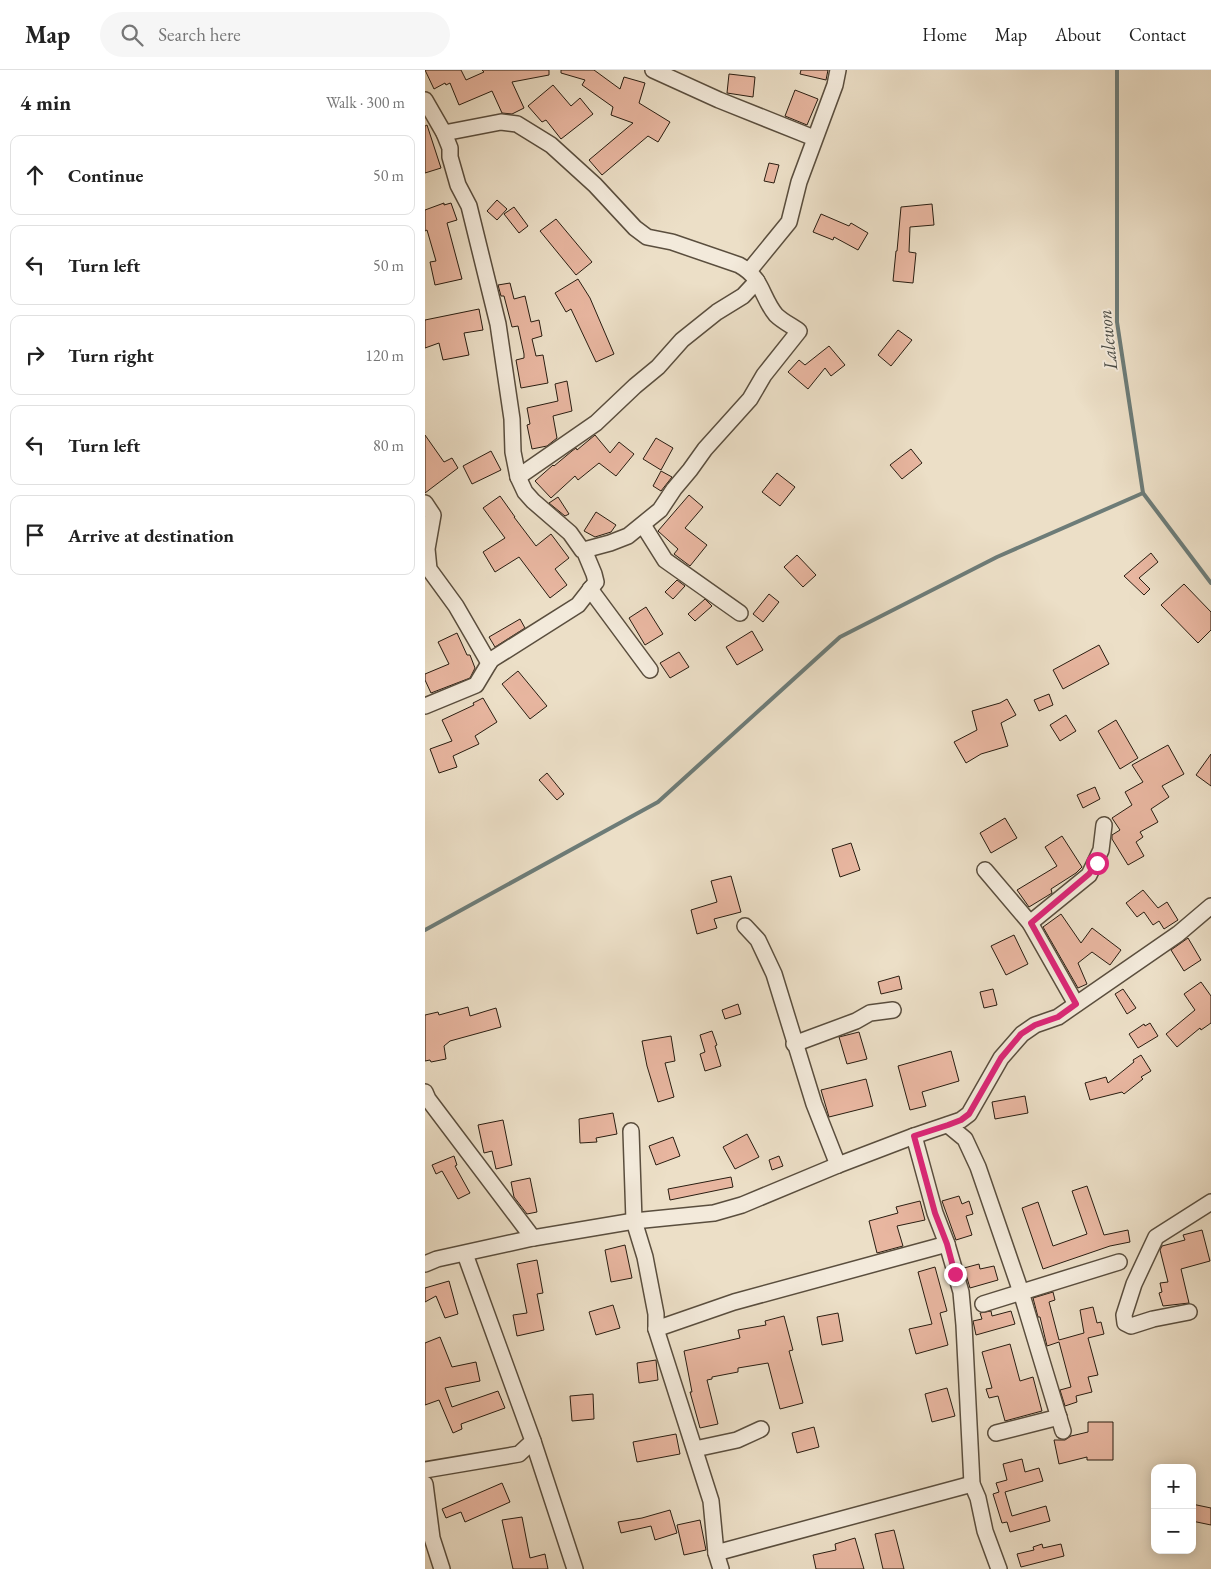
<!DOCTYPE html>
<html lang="en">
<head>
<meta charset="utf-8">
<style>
  :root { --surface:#fff; --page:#f6f6f6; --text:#222; --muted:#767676; --line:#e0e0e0 }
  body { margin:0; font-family:"EB Garamond",serif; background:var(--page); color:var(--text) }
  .controls { position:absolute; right:15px; bottom:15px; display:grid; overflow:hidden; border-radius:10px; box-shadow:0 2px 12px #0003 }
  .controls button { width:45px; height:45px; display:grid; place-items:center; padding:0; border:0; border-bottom:1px solid var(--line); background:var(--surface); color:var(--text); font:25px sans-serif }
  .stop { position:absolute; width:15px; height:15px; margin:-11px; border:4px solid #db2777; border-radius:50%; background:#fff }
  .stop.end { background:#db2777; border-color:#fff; box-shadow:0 1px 5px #0008 }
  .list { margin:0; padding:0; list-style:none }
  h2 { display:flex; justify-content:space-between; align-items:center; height:65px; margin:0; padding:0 20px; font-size:21px }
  h2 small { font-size:16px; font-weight:400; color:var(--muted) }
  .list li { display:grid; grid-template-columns:32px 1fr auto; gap:15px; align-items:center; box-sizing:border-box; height:80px; margin:0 10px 10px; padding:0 10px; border:1px solid var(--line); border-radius:10px }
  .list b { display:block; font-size:19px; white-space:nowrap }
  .list em { font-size:16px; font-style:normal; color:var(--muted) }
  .icon { flex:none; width:28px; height:28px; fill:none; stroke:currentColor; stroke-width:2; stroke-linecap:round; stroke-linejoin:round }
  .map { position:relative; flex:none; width:786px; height:1499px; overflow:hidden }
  header { display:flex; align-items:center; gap:30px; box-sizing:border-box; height:70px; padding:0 25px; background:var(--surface); border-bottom:1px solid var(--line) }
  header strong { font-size:24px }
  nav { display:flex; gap:28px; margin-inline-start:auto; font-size:18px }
  .search { width:350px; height:45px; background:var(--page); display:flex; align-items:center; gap:12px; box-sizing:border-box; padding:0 18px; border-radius:28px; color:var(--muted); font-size:19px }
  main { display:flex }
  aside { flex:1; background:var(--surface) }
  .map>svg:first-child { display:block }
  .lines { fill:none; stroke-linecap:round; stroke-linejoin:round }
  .stream { stroke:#6d7c78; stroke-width:4 }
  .building { fill:#e8b6a0; stroke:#291d11 }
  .minor-casing { stroke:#5a4e3e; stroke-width:18 }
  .minor { stroke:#f3eadb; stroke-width:15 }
  .route { stroke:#db2777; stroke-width:6 }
  .labels { text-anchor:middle; stroke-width:4; stroke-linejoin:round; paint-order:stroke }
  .water-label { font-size:19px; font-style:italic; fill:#4b4c45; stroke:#f3eadb }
</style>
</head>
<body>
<header>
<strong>Map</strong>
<div class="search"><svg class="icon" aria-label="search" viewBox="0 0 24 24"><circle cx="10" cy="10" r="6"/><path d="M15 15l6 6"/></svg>Search here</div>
<nav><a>Home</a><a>Map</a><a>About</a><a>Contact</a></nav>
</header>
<main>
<aside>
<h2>4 min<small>Walk · 300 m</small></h2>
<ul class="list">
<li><svg class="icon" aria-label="ahead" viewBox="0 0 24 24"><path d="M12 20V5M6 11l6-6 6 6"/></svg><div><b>Continue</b></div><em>50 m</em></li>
<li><svg class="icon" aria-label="left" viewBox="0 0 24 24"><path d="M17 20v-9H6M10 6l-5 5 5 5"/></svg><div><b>Turn left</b></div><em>50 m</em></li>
<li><svg class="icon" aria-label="right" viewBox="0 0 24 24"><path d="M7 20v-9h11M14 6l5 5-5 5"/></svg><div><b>Turn right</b></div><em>120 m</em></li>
<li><svg class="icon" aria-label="left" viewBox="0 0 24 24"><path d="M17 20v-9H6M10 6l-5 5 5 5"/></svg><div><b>Turn left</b></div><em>80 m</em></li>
<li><svg class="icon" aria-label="arrive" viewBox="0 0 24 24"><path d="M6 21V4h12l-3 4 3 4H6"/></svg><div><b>Arrive at destination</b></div></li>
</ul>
</aside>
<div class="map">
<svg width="786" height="1499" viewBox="0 0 786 1499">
  <rect width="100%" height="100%" fill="#ecdfc7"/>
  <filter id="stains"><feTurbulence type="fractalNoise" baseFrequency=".004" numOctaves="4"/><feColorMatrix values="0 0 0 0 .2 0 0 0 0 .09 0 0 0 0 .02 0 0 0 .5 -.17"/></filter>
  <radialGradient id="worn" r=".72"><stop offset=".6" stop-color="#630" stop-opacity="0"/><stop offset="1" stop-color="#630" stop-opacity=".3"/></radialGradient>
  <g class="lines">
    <!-- stream -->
    <g class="stream">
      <polyline points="692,0 692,252 718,423 786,513"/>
      <polyline points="0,860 233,732 415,567 572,487 718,423"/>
    </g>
  </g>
  <!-- building -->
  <g class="building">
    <polygon points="0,0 36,0 41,10 59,2 57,0 124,0 124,5 87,12 99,38 87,44 77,43 67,21 34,35 25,13 21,15 20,13 9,19"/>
    <polygon points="136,0 169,0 195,19 199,7 220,13 214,33 245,52 233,72 223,66 177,105 164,90 208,53 186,45 188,37 157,15 160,10 136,3"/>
    <polygon points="376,0 403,0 401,10 375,4"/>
    <polygon points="304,4 330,7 328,27 302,23"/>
    <polygon points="128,15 146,36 155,28 168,44 136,69 121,50 117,52 103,36"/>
    <polygon points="370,20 393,29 382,55 360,46"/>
    <polygon points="2,55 16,98 0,103 0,56"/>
    <polygon points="344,93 354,95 349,113 339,111"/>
    <polygon points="72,130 82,139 72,150 62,141"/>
    <polygon points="19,133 19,135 26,133 32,150 22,153 37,209 10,215 5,192 11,191 2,160 0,161 0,140"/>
    <polygon points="507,134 509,155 485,157 484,182 491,183 488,213 468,211 471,181 472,181 476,137"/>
    <polygon points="89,137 103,156 94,163 79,144"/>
    <polygon points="396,144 424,156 426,153 443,163 433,180 409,167 408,170 388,162"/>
    <polygon points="131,149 167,192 151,205 115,161"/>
    <polygon points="153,209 165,228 189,284 171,292 146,239 141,242 130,223"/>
    <polygon points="85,213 89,229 100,226 106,252 114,250 117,266 107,269 111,286 118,285 123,313 96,318 91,290 99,288 99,284 93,256 87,257 79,226 76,226 73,215"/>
    <polygon points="54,239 58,260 39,263 44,285 18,290 14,273 0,278 0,250"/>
    <polygon points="473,260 487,270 466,296 453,285"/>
    <polygon points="404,276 420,295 406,306 400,298 383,319 363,302 374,290 380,295"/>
    <polygon points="142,311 147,341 128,346 132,368 122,376 107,379 102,355 105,354 102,338 133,331 130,314"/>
    <polygon points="0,365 19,392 27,388 33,398 0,423"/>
    <polygon points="170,365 185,383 194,372 209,384 191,406 174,393 153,410 150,406 126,428 110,411 128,395 129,396 147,381 151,378 152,380"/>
    <polygon points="231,368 248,378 236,400 218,389"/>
    <polygon points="486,379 497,393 477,409 465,395"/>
    <polygon points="66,381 76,400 47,414 38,396"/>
    <polygon points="236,401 247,407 236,421 228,416"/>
    <polygon points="352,403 370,417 355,436 337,422"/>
    <polygon points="264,425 278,437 260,458 282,475 265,496 249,484 253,479 233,461"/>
    <polygon points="75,426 90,447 89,447 111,476 126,464 144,488 130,499 142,515 125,528 94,487 70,502 58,482 80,468 58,438"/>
    <polygon points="133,427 144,444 140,446 124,433"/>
    <polygon points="171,442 191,455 186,462 170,467 159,461"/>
    <polygon points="726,483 733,492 714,508 725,519 719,525 699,506"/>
    <polygon points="372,485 391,505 378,517 359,497"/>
    <polygon points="252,510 260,516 248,529 240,522"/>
    <polygon points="759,514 786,542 786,560 773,573 736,535"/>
    <polygon points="344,524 354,532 338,552 328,544"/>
    <polygon points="280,529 287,536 270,551 263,544"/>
    <polygon points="221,537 238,564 220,575 204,548"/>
    <polygon points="95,549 100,558 70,577 64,567"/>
    <polygon points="327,561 338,580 312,595 301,577"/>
    <polygon points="32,563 42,585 45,585 50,598 45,608 6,623 0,610 0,604 24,594 13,572"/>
    <polygon points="674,575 684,594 638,619 628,600"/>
    <polygon points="254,582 264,597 245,608 235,593"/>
    <polygon points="93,601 122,636 105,649 77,614"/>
    <polygon points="624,624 628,635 614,641 609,630"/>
    <polygon points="58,628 72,652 50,666 54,674 28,686 32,697 14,703 5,679 27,671 17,650 49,635 48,633"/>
    <polygon points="582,629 591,645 576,653 583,676 556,684 541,693 529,672 552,660 547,641 575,633"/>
    <polygon points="641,645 651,661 635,671 625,655"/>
    <polygon points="691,650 713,688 695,699 673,661"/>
    <polygon points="743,675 759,704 737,716 744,727 726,739 733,752 715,762 718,767 711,772 719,786 703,795 687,769 687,765 695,760 687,748 707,735 700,722 718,712 707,695"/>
    <polygon points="786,684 786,716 771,705"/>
    <polygon points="122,703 139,724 132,730 114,710"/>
    <polygon points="670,717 675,729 658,738 652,725"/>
    <polygon points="580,748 592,768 566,783 555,763"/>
    <polygon points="637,766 657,797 651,803 626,819 627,823 604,837 592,820 632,796 620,777"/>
    <polygon points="426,773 435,800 415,807 407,779"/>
    <polygon points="306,806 316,842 289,849 292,858 272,864 266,840 292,832 286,811"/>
    <polygon points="718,820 733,838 742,832 753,850 739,859 734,851 728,855 719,842 712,847 701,833"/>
    <polygon points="636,844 656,873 667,858 696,880 685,895 667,882 653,893 662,914 653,918 618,857"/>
    <polygon points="589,865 603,894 581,905 566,876"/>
    <polygon points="763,868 776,890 759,901 746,880"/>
    <polygon points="474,906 477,919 456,924 453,912"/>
    <polygon points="776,912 786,926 786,953 776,960 775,958 752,977 741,964 770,940 759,924"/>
    <polygon points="568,919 572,935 559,938 555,922"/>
    <polygon points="698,919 711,938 702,944 690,924"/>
    <polygon points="313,934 316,944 300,949 297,940"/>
    <polygon points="43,937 45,946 71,938 76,957 25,971 19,976 21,989 6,992 5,990 0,991 0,945 13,942 14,945"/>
    <polygon points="725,953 733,966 713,978 704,964 719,954 720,956"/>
    <polygon points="287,961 292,975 290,976 296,996 280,1001 275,984 280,982 275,965"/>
    <polygon points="434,962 442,989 422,994 414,967"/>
    <polygon points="246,966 250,991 240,993 249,1027 233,1032 222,996 217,971"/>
    <polygon points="526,981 534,1011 497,1022 501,1036 485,1040 473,996"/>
    <polygon points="716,985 726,1001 716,1007 718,1009 699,1024 697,1022 665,1030 660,1013 681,1007 683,1013 709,992 708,990"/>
    <polygon points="441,1009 448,1036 404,1047 396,1020"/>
    <polygon points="600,1026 603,1043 570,1049 567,1032"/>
    <polygon points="188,1043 192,1064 171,1068 172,1072 155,1073 154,1049"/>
    <polygon points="78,1050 87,1095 71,1099 67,1081 59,1083 53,1055"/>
    <polygon points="322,1064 334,1087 310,1099 298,1077"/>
    <polygon points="248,1067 255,1086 231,1095 224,1076"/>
    <polygon points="29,1086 32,1095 30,1096 45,1123 33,1129 17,1101 11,1104 7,1095"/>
    <polygon points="354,1086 358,1096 347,1100 344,1090"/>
    <polygon points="306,1107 308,1117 245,1130 243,1119"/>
    <polygon points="105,1108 112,1142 102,1144 89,1127 86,1112"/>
    <polygon points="662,1116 679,1165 703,1160 705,1172 685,1176 618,1199 597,1138 613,1132 628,1176 662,1164 647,1121"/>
    <polygon points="534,1126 537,1134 544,1131 548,1144 541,1146 547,1165 531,1170 517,1131"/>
    <polygon points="495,1131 500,1150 472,1156 478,1176 452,1183 444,1151 473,1143 471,1137"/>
    <polygon points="777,1160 785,1191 756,1199 764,1233 738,1236 734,1223 737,1222 735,1213 743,1212 735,1180 737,1176 760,1170 758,1165"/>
    <polygon points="200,1175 207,1208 186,1212 180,1180"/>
    <polygon points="112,1190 118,1223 112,1224 119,1260 92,1266 88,1245 102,1243 92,1194"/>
    <polygon points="554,1194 555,1199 569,1196 573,1210 545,1218 539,1198"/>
    <polygon points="510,1197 522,1241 515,1243 523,1275 491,1284 484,1259 507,1254 493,1202"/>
    <polygon points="24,1211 33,1244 20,1248 11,1226 0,1232 0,1218"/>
    <polygon points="628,1222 630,1230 624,1232 634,1270 659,1263 655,1240 668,1237 672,1253 676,1252 679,1264 663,1268 673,1305 663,1307 667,1322 651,1326 652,1332 640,1336 635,1320 646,1317 634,1272 622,1276 615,1247 613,1247 608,1228"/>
    <polygon points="188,1235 195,1258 171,1265 164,1242"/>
    <polygon points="566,1241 567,1246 586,1241 590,1254 551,1265 548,1251 557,1249 555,1243"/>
    <polygon points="413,1243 418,1271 397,1275 392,1247"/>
    <polygon points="359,1246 368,1280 364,1281 378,1333 355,1339 343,1293 313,1298 313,1302 287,1307 287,1309 282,1310 293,1354 275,1358 265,1322 267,1322 259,1281 315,1268 313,1260 341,1255 340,1251"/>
    <polygon points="15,1267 27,1297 51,1292 55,1311 20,1318 27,1337 73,1321 80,1338 36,1354 37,1359 28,1363 14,1330 0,1335 0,1273"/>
    <polygon points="585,1274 595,1311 608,1307 617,1341 580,1351 573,1326 564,1328 561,1319 567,1318 557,1282"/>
    <polygon points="231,1290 233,1310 214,1313 212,1293"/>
    <polygon points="522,1318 530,1346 507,1352 500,1324"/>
    <polygon points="168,1324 169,1349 147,1351 145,1326"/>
    <polygon points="663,1352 688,1352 688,1390 662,1390 662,1387 634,1394 629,1370 640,1370 646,1366 663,1362"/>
    <polygon points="389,1357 394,1377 372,1383 367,1363"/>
    <polygon points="251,1364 255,1384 212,1392 208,1372"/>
    <polygon points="597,1389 600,1402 614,1398 618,1411 580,1422 587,1446 621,1436 625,1451 585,1462 582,1452 577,1453 568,1424 574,1422 571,1413 582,1410 578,1394"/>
    <polygon points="77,1413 85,1432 40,1452 36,1442 21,1448 17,1439"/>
    <polygon points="767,1434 786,1438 786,1455 767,1451"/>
    <polygon points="245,1440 252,1463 230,1470 226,1456 196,1463 193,1452 217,1448"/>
    <polygon points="97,1447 105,1488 120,1484 123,1499 88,1499 77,1450"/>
    <polygon points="275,1450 281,1480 259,1485 252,1455"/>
    <polygon points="469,1460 479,1499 458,1499 450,1464"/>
    <polygon points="430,1468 439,1499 391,1499 388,1485 411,1480 410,1474"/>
    <polygon points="617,1474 618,1478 636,1474 639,1486 596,1497 592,1484 609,1480 608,1477"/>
  </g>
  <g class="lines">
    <defs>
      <g id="minor">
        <polyline points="228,0 294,30 389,68"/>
        <polyline points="0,30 19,63 25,78 25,87 33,115 44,136 73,254 87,349 88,382 93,407 100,422 108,431 145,463 157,480 159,480 169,504 171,512 153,535 66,590 51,615 0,636"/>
        <path d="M19 63 76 52 92 54 126 75 170 115 210 158 222 167 247 172 314 195C338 208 336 227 351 245 357 251 367 256 374 261L339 305 325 329 280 379 265 400 249 419 235 440 203 466 185 473 159 480"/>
        <polyline points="324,201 364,152 374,112 410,15 413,0"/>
        <polyline points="93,407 171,353 210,316 233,297 257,270 292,242 318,226 332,211"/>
        <polyline points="0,433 8,445 2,479 4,499 31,536 64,593 66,590"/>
        <polyline points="218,455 240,490 315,543"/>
        <polyline points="165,519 225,600"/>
        <polyline points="560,800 605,853 651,934"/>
        <polyline points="605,853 664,805 676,780 679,755"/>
        <polyline points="320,856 333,870 349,904 389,1034 413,1095"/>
        <polyline points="369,974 431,951 445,943 468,940"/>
        <polyline points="0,1022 3,1029 108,1168"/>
        <polyline points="523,1055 540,1069 553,1097 596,1222 638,1361"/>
        <polyline points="206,1061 209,1151 220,1187 231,1244 231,1259 286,1431 291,1483 296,1499"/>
        <polyline points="489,1066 510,1143 522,1174 536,1222 539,1255 547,1414 553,1428 560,1461 574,1499"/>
        <polyline points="0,1194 12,1189 108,1168 209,1151 289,1143 317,1135 413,1095 489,1066 536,1050 544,1044 576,988 597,964 610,955 633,947 753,864 786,836"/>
        <polyline points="558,1234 694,1192"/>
        <polyline points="764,1242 728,1249 706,1256 700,1253 699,1245 709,1214 731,1167 786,1132"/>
        <polyline points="231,1259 309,1232 522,1174"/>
        <polyline points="571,1363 634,1347"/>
        <polyline points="108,1371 150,1499"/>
        <polyline points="270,1379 312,1370 336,1359"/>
        <polyline points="0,1400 94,1384 108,1371 40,1184"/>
        <polyline points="0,1414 7,1468 17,1499"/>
        <polyline points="291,1483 547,1414"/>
      </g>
    </defs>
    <!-- minor casing -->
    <use href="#minor" class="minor-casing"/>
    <!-- minor -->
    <use href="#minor" class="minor"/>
  </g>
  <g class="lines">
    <!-- route -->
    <polyline class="route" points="530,1204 522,1174 510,1143 489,1066 523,1055 536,1050 544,1044 576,988 596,964 610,955 633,947 651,934 606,853 664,804 672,793"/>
  </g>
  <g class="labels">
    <!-- water labels -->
    <g class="water-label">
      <text transform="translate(682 270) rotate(-96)" y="7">Lalewon</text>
    </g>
  </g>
  <rect width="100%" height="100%" filter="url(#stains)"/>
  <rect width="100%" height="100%" fill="url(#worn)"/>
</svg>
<div class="controls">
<button>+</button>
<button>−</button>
</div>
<div class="stop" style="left:672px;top:793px"></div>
<div class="stop end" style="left:530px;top:1204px"></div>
</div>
</main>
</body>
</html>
